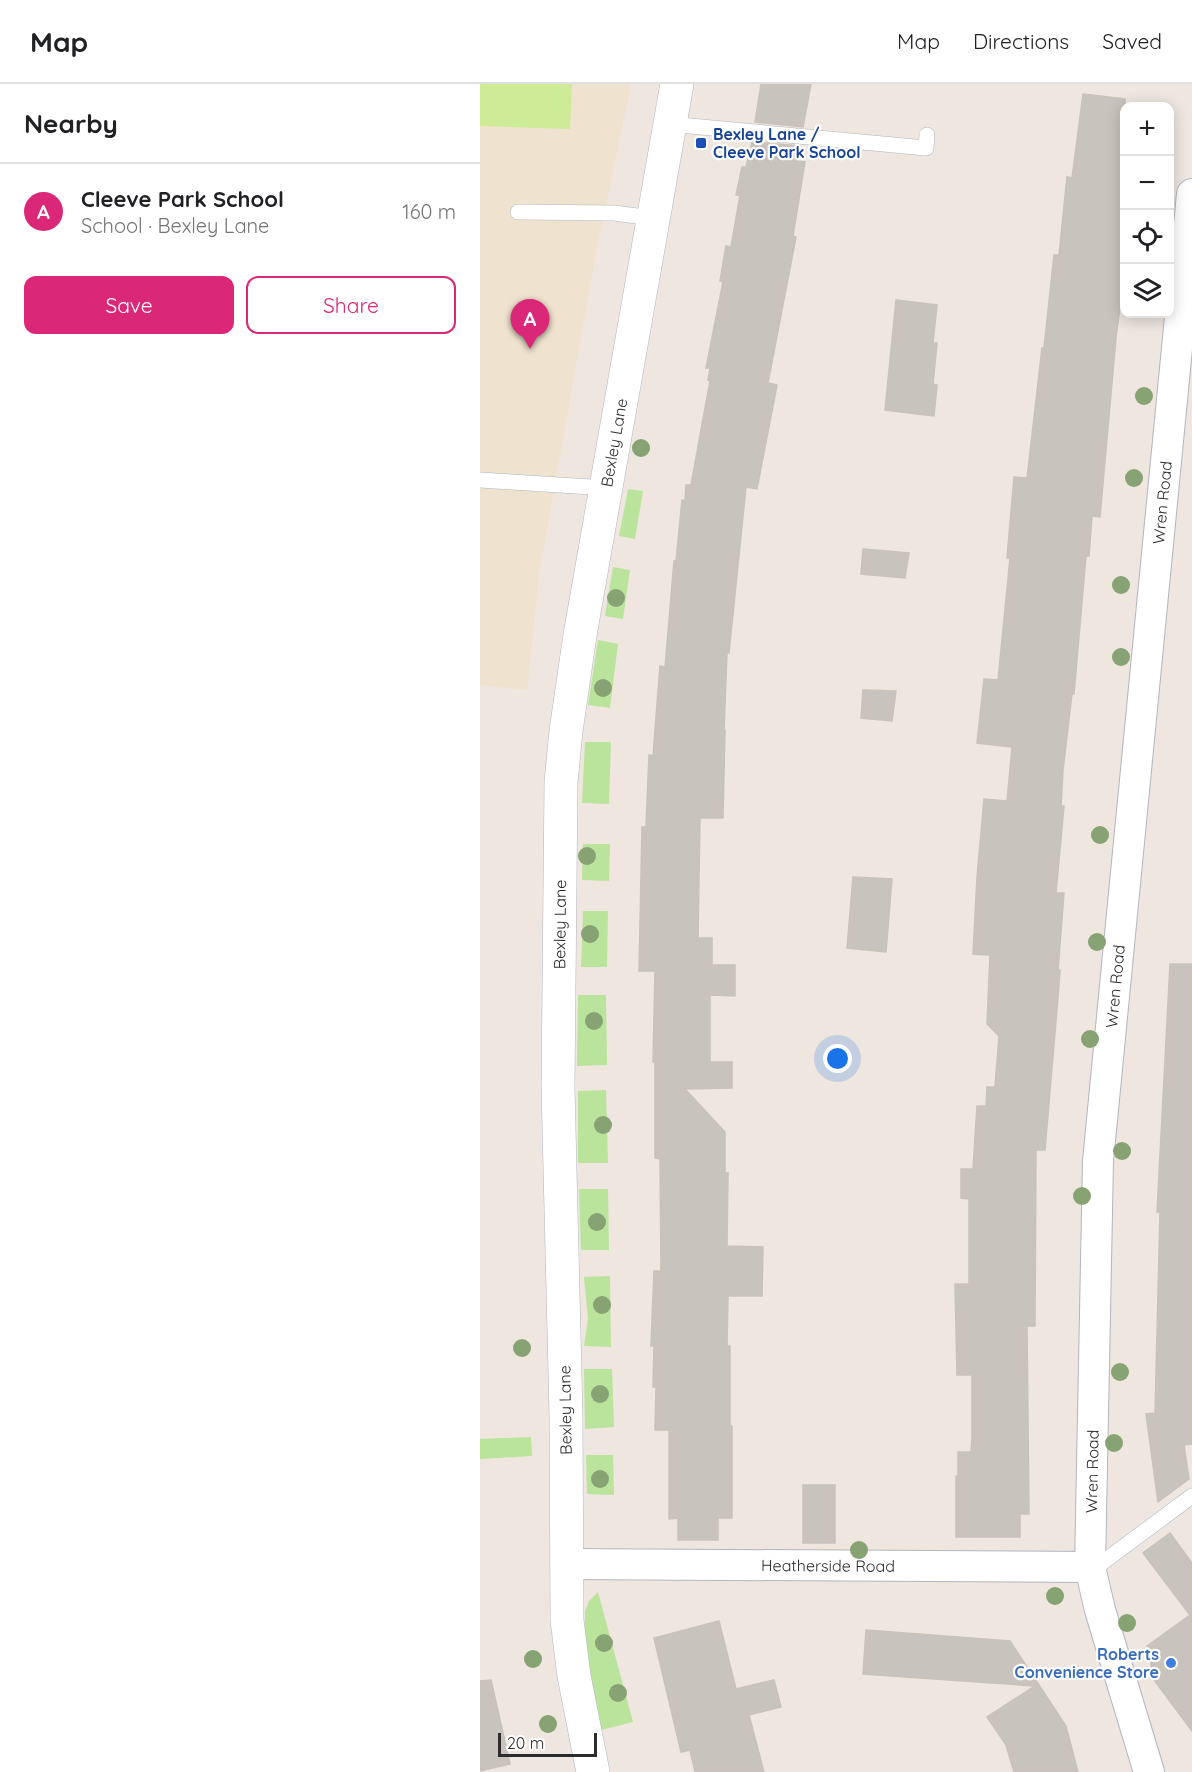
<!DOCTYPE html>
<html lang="en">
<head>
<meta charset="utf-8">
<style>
  :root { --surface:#fff; --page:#f6f6f6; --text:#202124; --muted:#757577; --line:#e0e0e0; --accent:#db2777 }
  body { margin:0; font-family:Quicksand,sans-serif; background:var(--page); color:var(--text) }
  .controls { position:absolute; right:18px; top:18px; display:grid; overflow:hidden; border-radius:12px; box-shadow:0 3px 15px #0003 }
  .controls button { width:54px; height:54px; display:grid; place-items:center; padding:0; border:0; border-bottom:2px solid var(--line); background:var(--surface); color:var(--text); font:30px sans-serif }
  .scale { position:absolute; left:18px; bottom:15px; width:99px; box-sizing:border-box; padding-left:6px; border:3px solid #2c2c2c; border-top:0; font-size:16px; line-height:21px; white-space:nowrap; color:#2c2c2c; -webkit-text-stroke:4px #fff; paint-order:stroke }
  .you { position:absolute; left:358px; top:975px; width:21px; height:21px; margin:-15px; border:4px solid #fff; border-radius:50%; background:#1a73e8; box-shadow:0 0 0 9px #1a73e833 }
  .badge { display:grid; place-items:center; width:39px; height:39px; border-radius:50%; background:var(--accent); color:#fff; font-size:20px; font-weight:700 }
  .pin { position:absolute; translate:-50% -50px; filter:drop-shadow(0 2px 3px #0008) }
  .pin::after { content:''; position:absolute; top:32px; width:21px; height:18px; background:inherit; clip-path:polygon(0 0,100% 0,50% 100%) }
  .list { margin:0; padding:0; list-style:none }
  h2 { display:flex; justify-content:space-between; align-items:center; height:78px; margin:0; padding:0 24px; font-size:26px }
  h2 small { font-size:20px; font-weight:400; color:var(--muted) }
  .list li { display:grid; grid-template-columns:39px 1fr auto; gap:18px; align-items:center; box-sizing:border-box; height:96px; padding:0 24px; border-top:2px solid var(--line) }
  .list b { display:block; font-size:22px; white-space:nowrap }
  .list p { margin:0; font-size:20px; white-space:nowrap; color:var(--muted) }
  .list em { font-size:20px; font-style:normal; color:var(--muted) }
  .actions { display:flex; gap:12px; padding:18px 24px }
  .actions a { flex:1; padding:14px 0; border:2px solid var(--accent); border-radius:12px; text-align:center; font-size:21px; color:var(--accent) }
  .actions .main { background:var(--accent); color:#fff }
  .icon { flex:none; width:33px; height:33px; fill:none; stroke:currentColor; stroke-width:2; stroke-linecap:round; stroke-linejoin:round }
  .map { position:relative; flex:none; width:712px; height:1688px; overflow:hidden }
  header { display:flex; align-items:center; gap:36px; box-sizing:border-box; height:84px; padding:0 30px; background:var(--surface); border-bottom:2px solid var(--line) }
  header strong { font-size:28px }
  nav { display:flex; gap:33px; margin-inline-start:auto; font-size:21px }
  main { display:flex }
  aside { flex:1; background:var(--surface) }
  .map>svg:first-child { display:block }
  .education { fill:#efe2ce }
  .green { fill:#bae49c }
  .pitch { fill:#ceeb97 }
  .building { fill:#c9c3be; stroke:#c9c2b8; stroke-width:1.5 }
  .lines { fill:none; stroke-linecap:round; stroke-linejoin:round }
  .service-casing { stroke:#b2b6bf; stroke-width:16 }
  .minor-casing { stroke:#b2b6bf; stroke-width:32 }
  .tertiary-casing { stroke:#b2b6bf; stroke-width:34 }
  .service { stroke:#fff; stroke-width:15 }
  .minor { stroke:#fff; stroke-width:30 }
  .tertiary { stroke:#fff; stroke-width:33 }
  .tree { fill:#87a273 }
  .transit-dot { fill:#1a4fb4; stroke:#fff; stroke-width:2 }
  .shop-dot { fill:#3f7fe0; stroke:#fff; stroke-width:2 }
  .labels { text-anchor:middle; stroke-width:4.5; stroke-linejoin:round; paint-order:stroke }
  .transit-label { font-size:16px; font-weight:bold; fill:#164399; stroke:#fff; text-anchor:start }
  .street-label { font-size:16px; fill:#2c2c2c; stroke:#fff }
  .shop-label { font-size:16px; font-weight:bold; fill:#366cbe; stroke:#fff; text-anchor:end }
</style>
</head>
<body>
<header>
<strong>Map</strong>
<nav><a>Map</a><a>Directions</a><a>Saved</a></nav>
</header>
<main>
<aside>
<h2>Nearby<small></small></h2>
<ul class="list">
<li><span class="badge">A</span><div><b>Cleeve Park School</b><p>School · Bexley Lane</p></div><em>160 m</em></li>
</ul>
<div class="actions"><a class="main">Save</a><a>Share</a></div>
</aside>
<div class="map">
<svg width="712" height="1688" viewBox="0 0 712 1688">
  <rect width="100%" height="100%" fill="#eee6df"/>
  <!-- education -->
  <polygon class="education" points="0,0 151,0 117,163 59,490 47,606 0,601"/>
  <!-- green -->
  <g class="green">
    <polygon points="148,405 163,407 155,455 139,452"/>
    <polygon points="133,483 150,486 143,535 125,532"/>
    <polygon points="118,556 138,560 130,624 108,621"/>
    <polygon points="105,658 131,658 129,720 102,719"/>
    <polygon points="103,760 130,760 129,797 102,796"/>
    <polygon points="103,827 128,827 127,883 101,883"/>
    <polygon points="98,911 126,911 127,981 97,982"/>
    <polygon points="126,1006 128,1079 98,1079 98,1007"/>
    <polygon points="99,1105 128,1105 129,1166 101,1166"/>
    <polygon points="130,1192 131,1263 104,1262 108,1235 104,1193"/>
    <polygon points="104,1285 132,1285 134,1343 105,1345"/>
    <polygon points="51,1353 52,1372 0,1375 0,1355"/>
    <polygon points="106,1371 133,1371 134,1411 107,1410"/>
    <polygon points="118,1508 153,1638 117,1647 105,1547 105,1527 109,1517"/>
  </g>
  <!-- pitch -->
  <polygon class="pitch" points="0,0 92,0 90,45 0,42"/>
  <!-- building -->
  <g class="building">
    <polygon points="281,0 331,0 323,43 275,38"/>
    <polygon points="603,10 645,15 645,139 640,177 645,178 645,184 636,254 620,433 612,432 609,472 606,472 594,610 592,610 583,686 581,722 584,722 576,809 584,809 578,886 580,886 578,913 565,1066 556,1066 555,1242 547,1242 549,1430 540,1430 540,1453 476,1453 476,1392 478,1392 478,1368 491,1368 492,1354 492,1291 477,1291 475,1200 489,1200 489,1115 481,1114 481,1085 493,1085 497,1022 506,1022 507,1003 515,1003 519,952 507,940 510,871 493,870 497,793 504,715 527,717 532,663 497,659 504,595 518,596 530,474 527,474 534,393 547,394 562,264 564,264 574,171 579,171 587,93 592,94"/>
    <polygon points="272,58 320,62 317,77 325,78 313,152 316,153 288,299 297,301 277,405 266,403 249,569 247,569 244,646 245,646 243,734 220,734 218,854 232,854 232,881 255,881 255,912 230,911 230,978 252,978 252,1004 205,1005 245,1048 245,1089 248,1089 247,1162 283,1163 282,1212 248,1212 247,1262 250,1262 250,1342 252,1342 252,1434 238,1434 238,1456 198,1456 198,1434 189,1435 189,1346 175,1346 176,1303 173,1303 174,1262 171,1262 174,1187 181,1187 180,1075 175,1074 175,978 173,978 175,887 159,887 162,743 166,743 169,671 173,672 180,582 185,583 194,477 196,477 202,416 205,417 206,401 211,401 230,297 228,296 230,284 226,284 243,198 240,197 243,179 246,162 251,163 260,111 256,111 262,83 266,83"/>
    <polygon points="416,216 457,221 453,259 457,259 453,300 457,301 454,332 405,326"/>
    <polygon points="383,465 429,469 425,494 381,490"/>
    <polygon points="383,606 416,607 412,637 381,634"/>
    <polygon points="373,793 412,795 406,868 367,864"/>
    <polygon points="690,880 712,880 712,1360 704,1361 709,1395 678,1418 666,1330 675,1329 680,1128 677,1128"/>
    <rect x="323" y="1401" width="32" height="58"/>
    <polygon points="690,1449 712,1479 712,1647 674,1596 667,1562 710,1531 663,1469"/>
    <polygon points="239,1537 256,1605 294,1596 301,1623 269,1631 284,1688 215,1688 210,1666 201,1668 174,1554"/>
    <polygon points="386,1546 530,1557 586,1642 598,1688 534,1688 526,1661 507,1633 555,1602 383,1590"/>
    <polygon points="11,1596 30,1680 0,1687 0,1597"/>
  </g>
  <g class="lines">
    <defs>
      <g id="service">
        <polyline points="189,40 446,64 447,51"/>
        <polyline points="38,128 134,129 172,134"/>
        <polyline points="0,396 127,404"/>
        <polyline points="611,1487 712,1412"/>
      </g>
      <g id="minor">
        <path id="s1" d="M86 1480 610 1483"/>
        <path id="s2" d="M669 1688 620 1526 610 1483 618 1077 712 110"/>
      </g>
      <g id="tertiary">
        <path id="s3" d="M113 1688 94 1592 87 1536 86 1331 78 1003 81 698 86 647 100 551 197 0"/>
      </g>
    </defs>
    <!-- service casing -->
    <use href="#service" class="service-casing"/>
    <!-- minor casing -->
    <use href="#minor" class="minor-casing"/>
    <!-- tertiary casing -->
    <use href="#tertiary" class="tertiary-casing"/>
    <!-- service -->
    <use href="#service" class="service"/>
    <!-- minor -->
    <use href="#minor" class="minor"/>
    <!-- tertiary -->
    <use href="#tertiary" class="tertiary"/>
  </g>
  <!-- trees -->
  <g class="tree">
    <circle cx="664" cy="312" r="9"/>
    <circle cx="161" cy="364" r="9"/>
    <circle cx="654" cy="394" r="9"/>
    <circle cx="641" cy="501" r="9"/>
    <circle cx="136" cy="514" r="9"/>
    <circle cx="641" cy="573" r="9"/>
    <circle cx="123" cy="604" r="9"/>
    <circle cx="620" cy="751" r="9"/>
    <circle cx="107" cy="772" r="9"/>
    <circle cx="110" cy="850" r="9"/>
    <circle cx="617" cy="858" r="9"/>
    <circle cx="114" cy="937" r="9"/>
    <circle cx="610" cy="955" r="9"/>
    <circle cx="123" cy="1041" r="9"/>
    <circle cx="642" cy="1067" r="9"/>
    <circle cx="602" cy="1112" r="9"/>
    <circle cx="117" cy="1138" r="9"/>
    <circle cx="122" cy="1221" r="9"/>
    <circle cx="42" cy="1264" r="9"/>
    <circle cx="640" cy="1288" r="9"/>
    <circle cx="120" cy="1310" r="9"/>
    <circle cx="634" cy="1359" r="9"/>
    <circle cx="120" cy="1395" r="9"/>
    <circle cx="379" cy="1466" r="9"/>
    <circle cx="575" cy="1512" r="9"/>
    <circle cx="647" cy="1539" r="9"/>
    <circle cx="124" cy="1559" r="9"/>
    <circle cx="53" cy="1575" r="9"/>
    <circle cx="138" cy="1609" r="9"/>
    <circle cx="68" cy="1640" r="9"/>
  </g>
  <!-- markers -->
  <rect class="transit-dot" x="215" y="53" width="12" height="12" rx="3"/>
  <circle class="shop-dot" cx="691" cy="1579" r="6"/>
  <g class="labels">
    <!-- transit labels -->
    <g class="transit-label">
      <text x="233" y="56">Bexley Lane /<tspan x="233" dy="18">Cleeve Park School</tspan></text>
    </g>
    <!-- street labels -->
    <g class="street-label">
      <text dy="6" stroke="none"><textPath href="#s3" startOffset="1336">Bexley Lane</textPath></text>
      <text dy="6" stroke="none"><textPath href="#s2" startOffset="1281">Wren Road</textPath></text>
      <text dy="6" stroke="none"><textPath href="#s3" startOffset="850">Bexley Lane</textPath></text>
      <text dy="6" stroke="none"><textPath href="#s2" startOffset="795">Wren Road</textPath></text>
      <text transform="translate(85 1326) rotate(-91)" y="6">Bexley Lane</text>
      <text dy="6" stroke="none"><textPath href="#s2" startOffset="309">Wren Road</textPath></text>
      <text dy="6" stroke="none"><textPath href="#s1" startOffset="262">Heatherside Road</textPath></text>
    </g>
    <!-- shop labels -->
    <g class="shop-label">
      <text x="679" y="1576">Roberts<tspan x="679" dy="18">Convenience Store</tspan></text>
    </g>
  </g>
</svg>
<div class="controls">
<button>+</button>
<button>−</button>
<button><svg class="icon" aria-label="locate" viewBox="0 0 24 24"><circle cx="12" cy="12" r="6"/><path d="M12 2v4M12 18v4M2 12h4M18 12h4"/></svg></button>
<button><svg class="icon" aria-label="layers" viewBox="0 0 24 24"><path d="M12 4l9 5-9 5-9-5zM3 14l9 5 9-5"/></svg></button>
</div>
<div class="scale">20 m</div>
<div class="you"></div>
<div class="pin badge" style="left:50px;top:265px">A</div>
</div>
</main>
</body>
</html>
